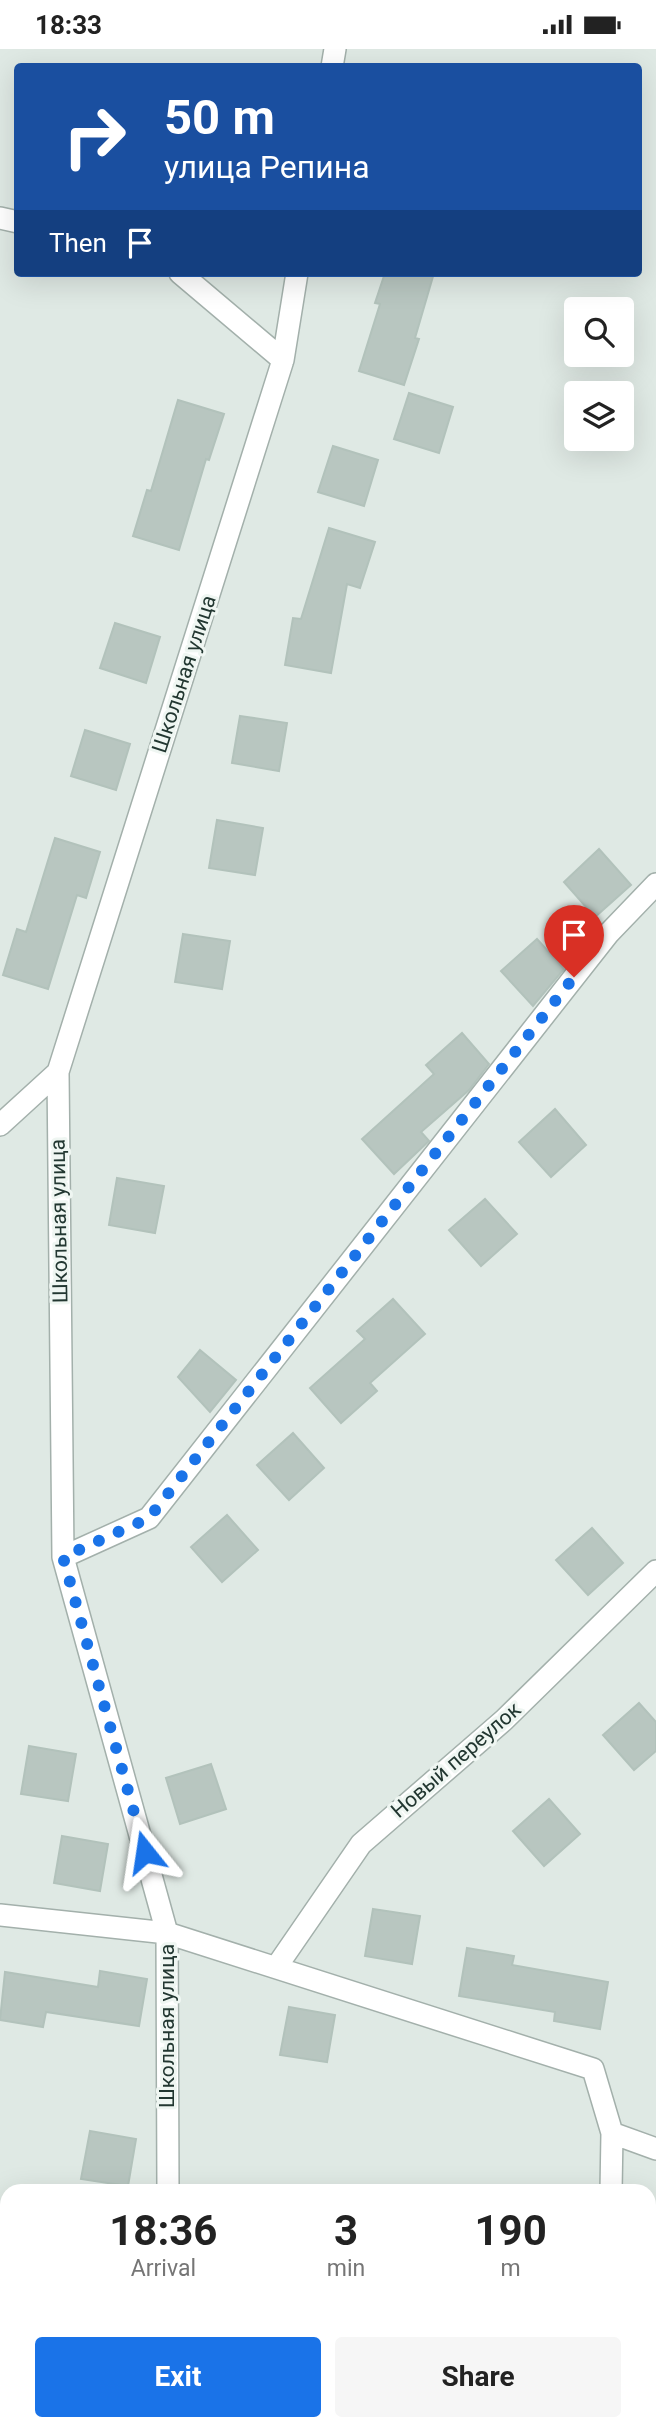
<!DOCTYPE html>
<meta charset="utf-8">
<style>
:root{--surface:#fff;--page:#f6f6f6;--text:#222;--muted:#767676;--accent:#1a73e8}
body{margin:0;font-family:Roboto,sans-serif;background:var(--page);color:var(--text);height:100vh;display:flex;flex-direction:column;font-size:26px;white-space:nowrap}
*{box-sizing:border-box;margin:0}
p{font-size:23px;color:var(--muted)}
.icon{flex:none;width:38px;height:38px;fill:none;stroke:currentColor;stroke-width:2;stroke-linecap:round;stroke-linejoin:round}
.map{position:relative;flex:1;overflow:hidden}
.sheet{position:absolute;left:0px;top:2135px;width:656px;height:247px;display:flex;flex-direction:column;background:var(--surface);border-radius:21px 21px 0 0;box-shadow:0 7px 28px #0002}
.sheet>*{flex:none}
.hud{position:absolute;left:14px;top:14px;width:628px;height:214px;border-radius:7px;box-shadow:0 7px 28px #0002;background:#1a4fa0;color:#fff;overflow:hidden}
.tools{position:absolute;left:564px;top:248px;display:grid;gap:14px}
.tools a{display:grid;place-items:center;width:70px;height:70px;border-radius:7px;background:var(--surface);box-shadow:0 7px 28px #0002;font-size:35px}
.pin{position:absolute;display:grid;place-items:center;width:60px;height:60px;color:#fff;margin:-72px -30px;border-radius:50% 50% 50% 0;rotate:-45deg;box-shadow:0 0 7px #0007}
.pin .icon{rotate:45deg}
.me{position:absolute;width:77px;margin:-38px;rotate:345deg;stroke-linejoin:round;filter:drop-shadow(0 0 5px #0008)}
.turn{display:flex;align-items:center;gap:24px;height:147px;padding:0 35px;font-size:32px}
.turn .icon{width:91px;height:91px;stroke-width:2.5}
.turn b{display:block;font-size:49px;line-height:60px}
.then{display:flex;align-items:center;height:66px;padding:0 35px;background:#0003;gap:14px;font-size:26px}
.eta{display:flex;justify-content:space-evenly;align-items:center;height:119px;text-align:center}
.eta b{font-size:42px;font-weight:700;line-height:49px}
.cta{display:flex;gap:14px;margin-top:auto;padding:14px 35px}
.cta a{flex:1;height:80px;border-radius:7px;background:var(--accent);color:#fff;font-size:28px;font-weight:700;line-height:80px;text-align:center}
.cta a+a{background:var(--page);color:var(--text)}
.status{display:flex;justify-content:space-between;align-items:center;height:49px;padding:0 35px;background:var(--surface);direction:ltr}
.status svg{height:19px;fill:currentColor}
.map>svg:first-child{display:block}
.building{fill:#b8c6c0;stroke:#b2c2bb;stroke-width:2}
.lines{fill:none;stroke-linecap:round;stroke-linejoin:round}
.minor-casing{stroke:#a3b0ab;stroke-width:24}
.minor{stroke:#fff;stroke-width:21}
.route{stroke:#1a73e8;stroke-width:12;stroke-dasharray:0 21.6}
.labels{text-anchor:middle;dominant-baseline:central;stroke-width:6;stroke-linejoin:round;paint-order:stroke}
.street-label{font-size:21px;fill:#223731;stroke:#eff6f2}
</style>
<div class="status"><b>18:33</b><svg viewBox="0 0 49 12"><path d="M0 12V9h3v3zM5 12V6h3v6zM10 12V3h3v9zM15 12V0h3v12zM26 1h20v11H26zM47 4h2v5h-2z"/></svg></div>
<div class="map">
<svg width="656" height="2381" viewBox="0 0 656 2381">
<rect width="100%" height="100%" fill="#dfe9e4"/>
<path class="building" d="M385 224H434L415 289 419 290 404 336 359 322 380 255 375 254Z
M409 344 453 358 439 404 394 390Z
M178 351 224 365 209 411 206 410 179 501 133 487 147 441 151 442Z
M333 397 378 411 364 457 318 443Z
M329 479 375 493 360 539 347 535 331 624 285 616 293 569 301 570Z
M115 574 160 588 146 634 100 619Z
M240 667 287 674 279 722 232 714Z
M85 681 130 695 116 741 71 727Z
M217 771 263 779 255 826 209 819Z
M55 789 100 803 86 849 77 846 48 940 3 926 17 880 26 883Z
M599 800 631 836 595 868 564 833Z
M183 885 230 892 222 940 175 933Z
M537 890 564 920 533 957 501 922Z
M462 984 489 1015 469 1041 421 1083 429 1092 394 1125 362 1090 434 1025 426 1016Z
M555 1060 586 1096 551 1128 519 1093Z
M117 1129 164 1137 155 1184 109 1176Z
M485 1150 517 1185 481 1217 449 1181Z
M393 1250 425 1285 370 1334 377 1342 341 1374 310 1339 365 1290 357 1282Z
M200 1301 236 1331 210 1363 178 1328Z
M293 1384 324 1419 289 1451 257 1416Z
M227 1466 258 1501 222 1533 191 1498Z
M592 1479 623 1514 588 1546 556 1511Z
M639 1654 656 1673V1702L634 1721 603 1686Z
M29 1697 76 1705 68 1752 21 1745Z
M211 1715 226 1760 180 1775 166 1729Z
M549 1750 580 1785 544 1817 513 1782Z
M62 1787 108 1795 100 1842 54 1834Z
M373 1860 420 1867 412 1915 365 1907Z
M467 1899 514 1907 512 1916 608 1933 600 1980 554 1972 555 1963 459 1947Z
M100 1922 147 1930 139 1977 46 1963 43 1978 0 1971 5 1923 98 1938Z
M289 1958 335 1966 327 2013 280 2006Z
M90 2082 136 2090 128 2137 81 2130Z"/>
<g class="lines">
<g class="minor-casing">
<path id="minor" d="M332 18 335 0
M0 169 18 173
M180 224 283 311
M0 1076 58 1023
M63 1508 149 1469 608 885 656 835
M0 1866 167 1884 593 2020 612 2084
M277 1917 361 1795 504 1671 656 1522
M168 2142 167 1884 63 1508 58 1023 283 311 297 224
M611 2142 612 2084 656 2100
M169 2375V2381
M609 2381V2375"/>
</g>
<use href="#minor" class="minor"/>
</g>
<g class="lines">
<path class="route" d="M145 1803 63 1508 149 1469 574 928"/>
</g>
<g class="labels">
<g class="street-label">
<text transform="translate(184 625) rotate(-72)">Школьная улица</text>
<text transform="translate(59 1172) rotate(-91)">Школьная улица</text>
<text transform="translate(456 1711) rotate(-41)">Новый переулок</text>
<text transform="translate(167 1977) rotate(-90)">Школьная улица</text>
</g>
</g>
</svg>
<div class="tools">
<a><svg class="icon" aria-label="search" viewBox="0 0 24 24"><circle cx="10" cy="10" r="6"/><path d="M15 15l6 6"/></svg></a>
<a><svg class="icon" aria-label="layers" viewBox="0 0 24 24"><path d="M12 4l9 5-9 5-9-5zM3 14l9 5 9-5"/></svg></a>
</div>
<div class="pin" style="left:574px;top:928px;background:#d93025"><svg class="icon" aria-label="arrive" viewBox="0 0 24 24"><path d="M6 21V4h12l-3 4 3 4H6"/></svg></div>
<svg class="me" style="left:145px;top:1803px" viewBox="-20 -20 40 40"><path d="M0-17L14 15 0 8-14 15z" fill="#1a73e8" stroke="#fff" stroke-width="4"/></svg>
<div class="hud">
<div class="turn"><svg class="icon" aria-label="right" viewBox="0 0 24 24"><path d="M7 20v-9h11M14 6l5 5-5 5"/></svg><div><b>50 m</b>улица Репина</div></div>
<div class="then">Then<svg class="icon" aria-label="arrive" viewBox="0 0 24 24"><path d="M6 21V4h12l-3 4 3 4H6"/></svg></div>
</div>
<section class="sheet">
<div class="eta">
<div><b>18:36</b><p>Arrival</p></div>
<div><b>3</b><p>min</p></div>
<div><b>190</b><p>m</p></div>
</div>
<div class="cta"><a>Exit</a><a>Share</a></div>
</section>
</div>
